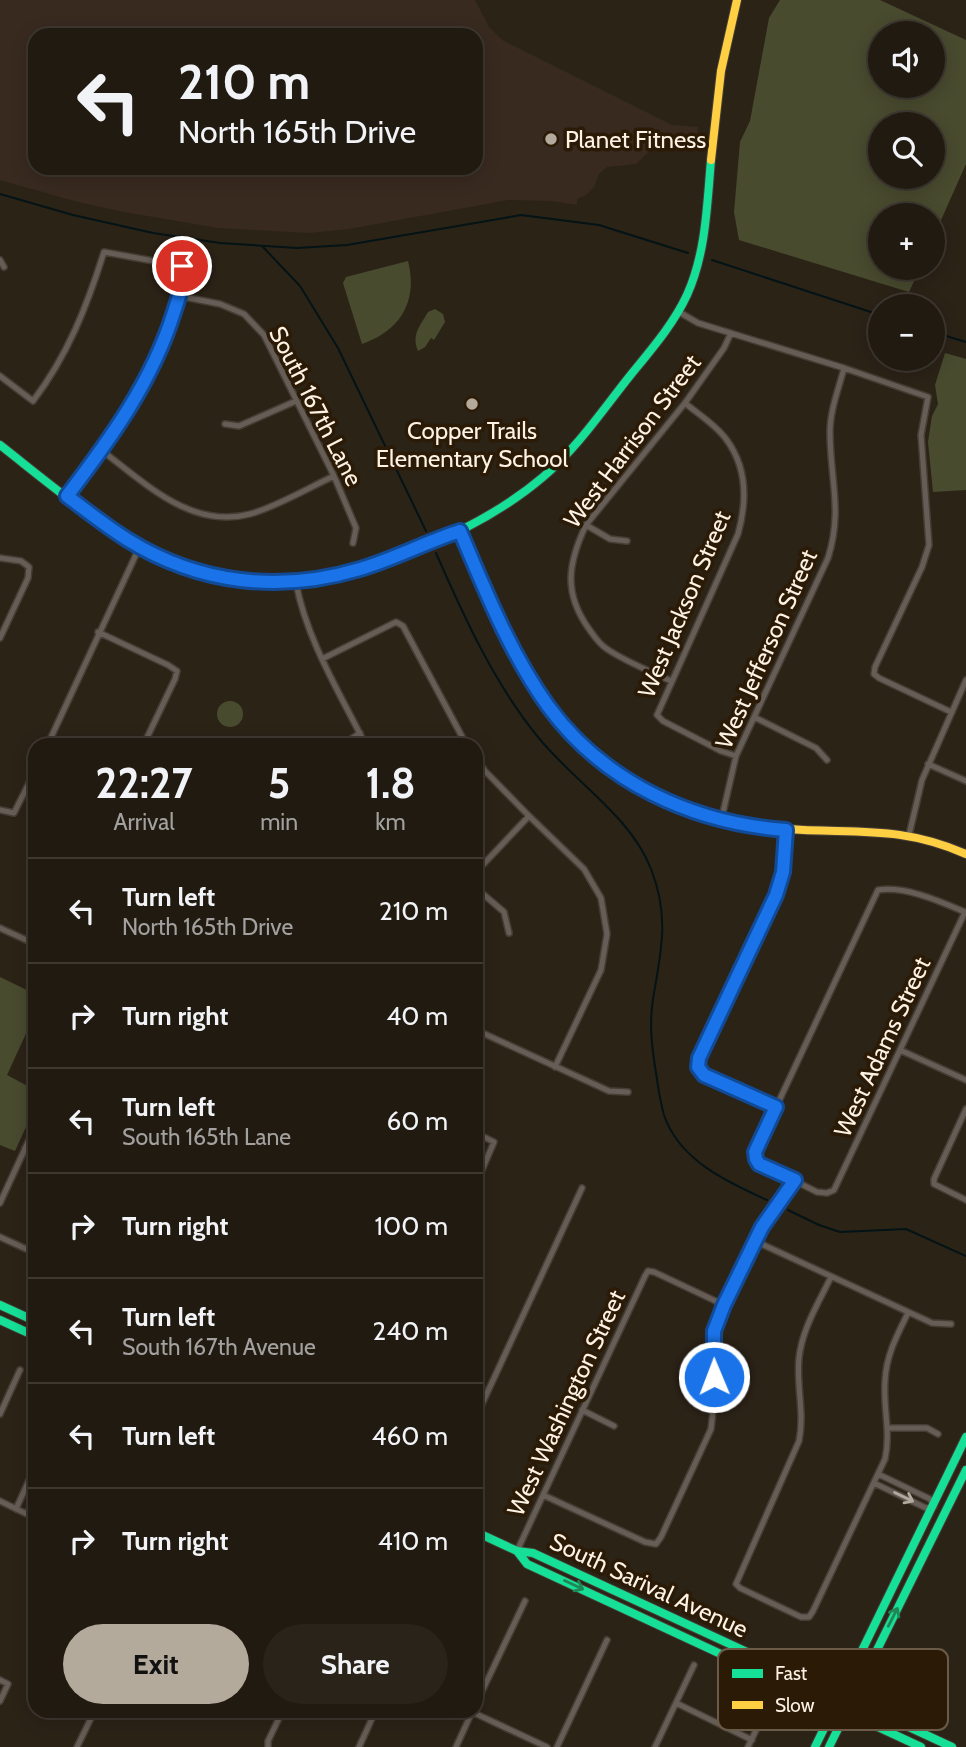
<!DOCTYPE html>
<meta charset="utf-8">
<style>
:root{--surface:#211a11;--page:#29231a;--text:#f1f3f6;--muted:#a2a19f;--line:#3e3831;--accent:#b4aa9c}
body{margin:0;font-family:Cabin,sans-serif;background:var(--page);color:var(--text);height:100vh;display:flex;flex-direction:column;font-size:26px;white-space:nowrap}
*{box-sizing:border-box;margin:0}
p{font-size:23px;color:var(--muted)}
.icon{flex:none;width:38px;height:38px;fill:none;stroke:currentColor;stroke-width:2;stroke-linecap:round;stroke-linejoin:round}
.map{position:relative;flex:1;overflow:hidden}
.panel{position:absolute;left:28px;top:738px;width:455px;height:980px;display:flex;flex-direction:column;background:var(--surface);border-radius:21px;box-shadow:0 4px 18px #0003,0 0 0 2px var(--line)}
.panel>*{flex:none}
.banner{position:absolute;left:28px;top:28px;width:455px;height:147px;border-radius:21px;box-shadow:0 4px 18px #0003,0 0 0 2px var(--line);background:#211a11;color:var(--text);overflow:hidden}
.tools{position:absolute;left:868px;top:21px;display:grid;gap:14px}
.tools a{display:grid;place-items:center;width:77px;height:77px;border-radius:50%;background:var(--surface);box-shadow:0 4px 18px #0003,0 0 0 2px var(--line);font-size:35px}
.pin{position:absolute;display:grid;place-items:center;width:60px;height:60px;color:#fff;margin:-30px;border:4px solid #fff;border-radius:50%;box-shadow:0 2px 7px #0007}
.me{position:absolute;width:77px;margin:-38px;rotate:359deg;stroke-linejoin:round;filter:drop-shadow(0 0 5px #0008)}
.turn{display:flex;align-items:center;gap:24px;height:147px;padding:0 35px;font-size:32px}
.turn .icon{width:91px;height:91px;stroke-width:2.5}
.turn b{display:block;font-size:49px;line-height:60px}
.eta{display:flex;justify-content:space-evenly;align-items:center;height:119px;text-align:center}
.eta b{font-size:42px;font-weight:800;line-height:49px}
.primary-button{display:flex;gap:14px;margin-top:auto;padding:14px 35px}
.primary-button a{flex:1;height:80px;border-radius:42px;background:var(--accent);color:#111;font-size:28px;font-weight:800;line-height:80px;text-align:center}
.primary-button a+a{background:var(--page);color:var(--text)}
ul{padding:0;list-style:none}
li{display:flex;align-items:center;gap:21px;height:105px;padding:0 35px;border-top:2px solid var(--line)}
li div{flex:1}
li b{display:block;font-size:26px}
li em{font-style:normal}
.map>svg:first-child{display:block}
.commercial{fill:#392a20;fill-rule:evenodd}
.green{fill:#494b2f;fill-rule:evenodd}
.lines{fill:none;stroke-linecap:round;stroke-linejoin:round}
.stream{stroke:#041316;stroke-width:2}
.street-casing{stroke:#463e35;stroke-width:8}
.fast-casing{stroke:#463e35;stroke-width:10}
.slow-casing{stroke:#463e35;stroke-width:10}
.street{stroke:#665e56;stroke-width:5}
.fast{stroke:#16e098;stroke-width:8}
.slow{stroke:#ffcf43;stroke-width:8}
.oneway{stroke:#b2a89d}
.oneway2{stroke:#1f8756}
.route-casing{stroke:#114b97;stroke-width:18}
.route{stroke:#1a73e8;stroke-width:12}
.poi-dot{fill:#b4aa9c;stroke:#2b1a05;stroke-width:2.5}
.labels{text-anchor:middle;dominant-baseline:central;stroke-width:7;stroke-linejoin:round;paint-order:stroke}
.poi-label{font-size:24px;fill:#fdf2e4;stroke:#2b1a05;text-anchor:start}
.street-label{font-size:24px;fill:#fdf2e4;stroke:#2b1a05}
.key{fill:#2b1a05;stroke:#6a5b48;stroke-width:2}
.key-label{font-size:19px;fill:#fdf2e4}
</style>
<div class="map">
<svg width="966" height="1747" viewBox="0 0 966 1747">
<rect width="100%" height="100%" fill="#2c2317"/>
<path class="commercial" d="M0 0H475L489 27 502 40 672 125 698 127 696 141 662 139 636 164 607 167 599 174 594 187 586 195 577 199V205L552 201 508 200 349 229 309 233 218 228 124 212 78 202 0 180ZM35 35H476V168H35Z"/>
<path class="green" d="M780 0H880L966 40V164L933 238V215H880V268H920L909 292 739 240 734 212 740 142 750 121 769 18ZM933 33V86H880V33ZM933 124V177H880V124Z
M408 261C418 301 401 330 362 344L343 283 346 277Z
M435 309 443 314 445 322 434 340 431 338 425 347 418 351C411 335 420 326 428 312Z
M945 353 966 359V490L933 492 928 442 932 416 938 404 935 385Z
M217 714a13 13 0 1 1 26 0a13 13 0 1 1-26 0Z
M0 977 35 994V1014L7 1075 35 1090V1107L15 1151 0 1145Z"/>
<g class="lines">
<path class="stream" d="M0 194 73 215 153 233 220 243 297 248 347 245 521 215 599 225 688 253
M262 246 300 286 338 348 426 531
M712 260 880 315
M933 332 966 342
M436 553C464 617 494 683 538 737 574 782 630 815 651 869 670 917 661 952 653 999 649 1025 652 1048 656 1073 658 1087 660 1101 664 1115 679 1160 727 1182 767 1200
M788 1210 819 1225 840 1232 906 1229 966 1256"/>
<g class="street-casing">
<path id="street" d="M0 260 4 267
M179 296 220 304 244 314 264 335 334 476 356 528 353 543
M679 312 698 323 844 368 928 397 921 435 929 545 922 567 875 667 874 674 879 678 951 712
M0 376 33 401C68 355 87 306 104 252L182 266C185 282 179 296 174 312 153 383 110 438 67 496
M685 403C698 414 716 425 726 439 747 467 747 502 738 534L657 715 663 721 721 751 736 756
M225 424 239 426 296 401
M101 450C144 482 191 530 250 514 276 507 308 488 334 476
M586 525 610 539 627 541
M0 558 21 561 29 567 28 578 0 638
M296 583C307 641 340 693 366 746
M98 632 168 665 177 671 175 679 143 746
M322 659 396 622 403 626 467 746
M671 681C650 671 626 662 607 649 599 644 594 636 589 629 563 593 568 563 586 525L685 403 724 348 731 333
M754 717 816 748 827 760
M47 746 140 546
M241 746H243
M340 746 360 733
M476 758 485 771 529 816 584 869 601 898 607 934 601 970 555 1067
M928 764 966 781
M0 810 14 813 35 771
M721 821 736 756 828 558C843 510 830 480 830 432 830 410 839 388 844 368
M909 835 922 780 966 680
M476 872 529 816
M476 888 504 912 509 933
M965 912 834 1190 827 1193 817 1192 759 1163 756 1159 755 1152 878 890C906 886 939 901 965 912L966 913
M0 928 35 944
M476 1030 609 1091 628 1092
M900 1050 966 1080
M776 1107 704 1075 698 1067 699 1058 777 895 783 872 786 830
M966 1109 934 1179V1184L966 1200
M476 1133 494 1142 476 1184
M25 1148 35 1153
M0 1203 35 1127
M0 1237 35 1253
M755 1241 932 1323 951 1324
M831 1277C819 1302 802 1329 799 1358 796 1386 805 1413 799 1441L736 1584 740 1588 801 1617H809L813 1611 885 1459C891 1433 883 1408 885 1381 886 1356 897 1335 908 1313
M702 1377H714
M582 1410 614 1426
M0 1414 20 1370
M476 1417 582 1188
M888 1428H927L938 1434
M874 1483 926 1508 934 1506 930 1499 878 1474
M543 1495 645 1542 656 1544 661 1537 711 1429 715 1393 714 1331 724 1305 762 1227 795 1180
M0 1501 35 1518
M16 1509 35 1467
M27 1514 35 1497
M517 1551 645 1276 648 1271 654 1272 724 1305
M0 1680 8 1684 0 1701
M676 1703 752 1740
M476 1704 525 1601
M472 1712 547 1747
M77 1747 94 1712
M268 1747V1741L282 1712
M359 1747 375 1712
M456 1747 472 1712
M557 1747 607 1640
M655 1747 694 1665
M748 1747 770 1701"/>
</g>
<g class="fast-casing">
<path id="fast" d="M0 445C69 499 137 560 225 577 246 582 267 584 288 583 369 578 482 529 543 477 577 448 602 411 629 377 650 351 673 325 687 295 706 253 707 205 711 160
M459 531C483 586 505 644 539 693 595 775 688 824 786 829
M0 1305 35 1321
M0 1320 35 1336
M476 1532 517 1551 533 1553 952 1747
M517 1551 527 1564 921 1747
M815 1747 966 1437
M829 1747 966 1470"/>
</g>
<g class="slow-casing">
<path id="slow" d="M711 160 721 71 737 0
M786 829C855 834 900 825 966 854"/>
</g>
<use href="#street" class="street"/>
<use href="#fast" class="fast"/>
<use href="#slow" class="slow"/>
</g>
<defs><path id="oneway-shaft" d="M-6 0H5M1.5-3L5.5 0L1.5 3" fill="none" stroke-width="1.6" stroke-linecap="round" stroke-linejoin="round" transform="scale(1.75)"/></defs>
<use class="oneway" href="#oneway-shaft" transform="translate(904 1497) rotate(26)"/>
<g class="oneway2">
<use href="#oneway-shaft" transform="translate(574 1585) rotate(25)"/>
<use href="#oneway-shaft" transform="translate(893 1617) rotate(-63)"/>
</g>
<g class="lines">
<g class="route-casing">
<path id="route" d="M182 266C185 282 179 296 174 312 152 382 111 438 67 496 87 511 107 527 128 540 199 584 280 593 360 569 394 559 426 542 460 531 485 590 510 653 548 706 604 783 693 823 786 830L783 872 776 895 699 1058 698 1067 704 1075 776 1107 755 1152 756 1159 759 1164 795 1180 762 1227 724 1305 714 1331V1377"/>
</g>
<use href="#route" class="route"/>
</g>
<g class="poi-dot">
<circle cx="551" cy="139" r="7"/>
<circle cx="472" cy="404" r="7"/>
</g>
<g class="labels">
<g class="poi-label">
<text x="565" y="139">Planet Fitness</text>
<text x="472" y="430" text-anchor="middle">Copper Trails<tspan x="472" dy="28">Elementary School</tspan></text>
</g>
<g class="street-label">
<text transform="translate(316 406) rotate(63)">South 167th Lane</text>
<text transform="translate(632 441) rotate(-53)">West Harrison Street</text>
<text transform="translate(684 604) rotate(-67)">West Jackson Street</text>
<text transform="translate(766 649) rotate(-66)">West Jefferson Street</text>
<text transform="translate(882 1047) rotate(-65)">West Adams Street</text>
<text transform="translate(566 1403) rotate(-65)">West Washington Street</text>
<text transform="translate(649 1585) rotate(25)">South Sarival Avenue</text>
</g>
</g>
<rect x="718" y="1649" width="230" height="81" rx="10" class="key"/>
<rect x="732" y="1669" width="31" height="9" fill="#16e098"/>
<rect x="732" y="1701" width="31" height="8" fill="#ffcf43"/>
<g class="key-label">
<text x="775" y="1680">Fast</text>
<text x="775" y="1712">Slow</text>
</g>
</svg>
<div class="tools">
<a><svg class="icon" aria-label="sound" viewBox="0 0 24 24"><path d="M4 9h4l5-4v14l-5-4H4zM17 9q2 3 0 6"/></svg></a>
<a><svg class="icon" aria-label="search" viewBox="0 0 24 24"><circle cx="10" cy="10" r="6"/><path d="M15 15l6 6"/></svg></a>
<a>+</a>
<a>−</a>
</div>
<div class="pin" style="left:182px;top:266px;background:#d93025"><svg class="icon" aria-label="arrive" viewBox="0 0 24 24"><path d="M6 21V4h12l-3 4 3 4H6"/></svg></div>
<svg class="me" style="left:714px;top:1377px" viewBox="-20 -20 40 40"><circle r="17" fill="#1a73e8" stroke="#fff" stroke-width="3"/><path d="M0-11L8 9 0 5-8 9z" fill="#fff"/></svg>
<div class="banner">
<div class="turn"><svg class="icon" aria-label="left" viewBox="0 0 24 24"><path d="M17 20v-9H6M10 6l-5 5 5 5"/></svg><div><b>210 m</b>North 165th Drive</div></div>
</div>
<section class="panel">
<div class="eta">
<div><b>22:27</b><p>Arrival</p></div>
<div><b>5</b><p>min</p></div>
<div><b>1.8</b><p>km</p></div>
</div>
<ul>
<li><svg class="icon" aria-label="left" viewBox="0 0 24 24"><path d="M17 20v-9H6M10 6l-5 5 5 5"/></svg><div><b>Turn left</b><p>North 165th Drive</p></div><em>210 m</em></li>
<li><svg class="icon" aria-label="right" viewBox="0 0 24 24"><path d="M7 20v-9h11M14 6l5 5-5 5"/></svg><div><b>Turn right</b></div><em>40 m</em></li>
<li><svg class="icon" aria-label="left" viewBox="0 0 24 24"><path d="M17 20v-9H6M10 6l-5 5 5 5"/></svg><div><b>Turn left</b><p>South 165th Lane</p></div><em>60 m</em></li>
<li><svg class="icon" aria-label="right" viewBox="0 0 24 24"><path d="M7 20v-9h11M14 6l5 5-5 5"/></svg><div><b>Turn right</b></div><em>100 m</em></li>
<li><svg class="icon" aria-label="left" viewBox="0 0 24 24"><path d="M17 20v-9H6M10 6l-5 5 5 5"/></svg><div><b>Turn left</b><p>South 167th Avenue</p></div><em>240 m</em></li>
<li><svg class="icon" aria-label="left" viewBox="0 0 24 24"><path d="M17 20v-9H6M10 6l-5 5 5 5"/></svg><div><b>Turn left</b></div><em>460 m</em></li>
<li><svg class="icon" aria-label="right" viewBox="0 0 24 24"><path d="M7 20v-9h11M14 6l5 5-5 5"/></svg><div><b>Turn right</b></div><em>410 m</em></li>
</ul>
<div class="primary-button"><a>Exit</a><a>Share</a></div>
</section>
</div>
